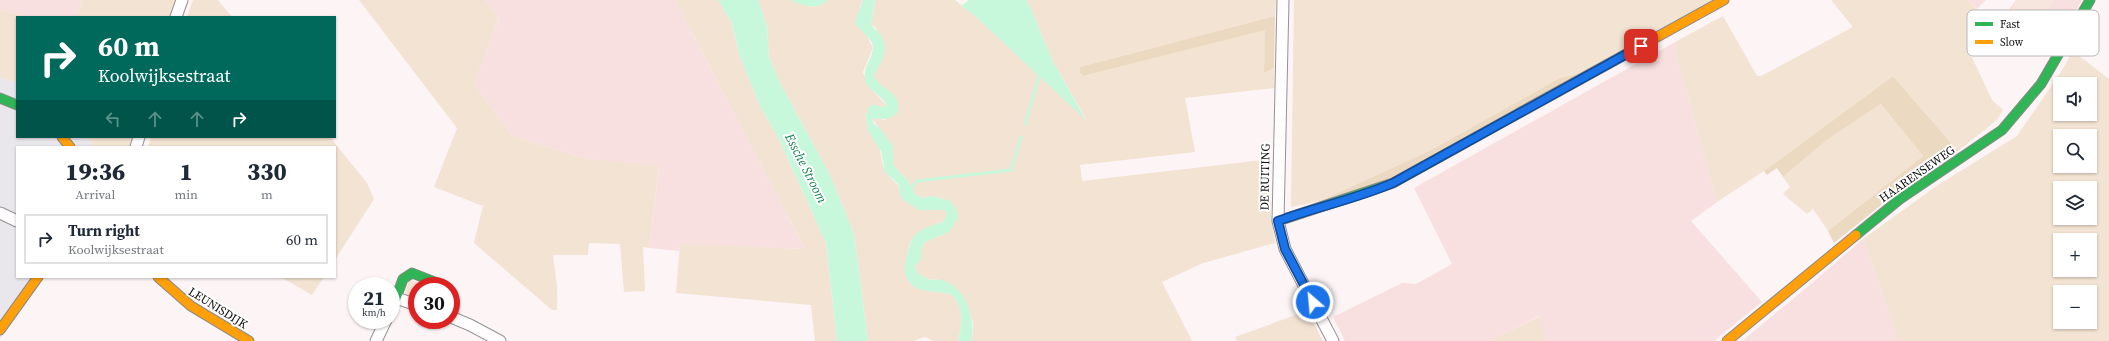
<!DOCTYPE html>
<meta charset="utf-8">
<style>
:root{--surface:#fff;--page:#f2f2f3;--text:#1f2937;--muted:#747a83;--line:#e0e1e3}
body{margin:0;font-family:"Source Serif 4",serif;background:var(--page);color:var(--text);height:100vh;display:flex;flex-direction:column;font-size:15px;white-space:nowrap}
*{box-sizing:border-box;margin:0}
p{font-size:13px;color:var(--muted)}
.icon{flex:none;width:22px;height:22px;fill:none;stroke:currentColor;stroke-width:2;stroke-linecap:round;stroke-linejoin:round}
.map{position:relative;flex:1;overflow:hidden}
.side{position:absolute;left:16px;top:146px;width:320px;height:132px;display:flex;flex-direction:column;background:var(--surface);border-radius:0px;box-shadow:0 1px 3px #0004}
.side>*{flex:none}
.guide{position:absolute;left:16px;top:16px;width:320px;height:122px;border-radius:0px;box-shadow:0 1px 3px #0004;background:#00695c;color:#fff;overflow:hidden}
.buttons{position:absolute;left:2053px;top:77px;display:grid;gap:8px}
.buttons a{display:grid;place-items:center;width:44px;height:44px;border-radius:0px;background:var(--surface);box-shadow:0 1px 3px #0004;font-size:20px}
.speed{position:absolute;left:348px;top:277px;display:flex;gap:8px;font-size:20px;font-weight:700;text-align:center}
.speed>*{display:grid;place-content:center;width:52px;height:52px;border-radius:50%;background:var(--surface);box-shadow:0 1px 3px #0004;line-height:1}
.speed small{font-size:10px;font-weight:400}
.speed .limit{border:6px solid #d22;background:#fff;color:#111}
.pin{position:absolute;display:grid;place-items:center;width:34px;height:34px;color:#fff;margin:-17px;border-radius:8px;box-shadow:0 2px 6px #0006}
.me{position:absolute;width:44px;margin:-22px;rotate:333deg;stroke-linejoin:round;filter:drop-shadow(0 0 3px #0008)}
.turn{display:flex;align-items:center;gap:14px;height:84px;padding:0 16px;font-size:18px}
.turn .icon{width:52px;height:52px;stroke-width:2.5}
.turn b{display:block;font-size:28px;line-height:34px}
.lanes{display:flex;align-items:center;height:38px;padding:0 16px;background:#0003;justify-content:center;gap:20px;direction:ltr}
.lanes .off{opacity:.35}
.eta{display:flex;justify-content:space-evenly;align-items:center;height:68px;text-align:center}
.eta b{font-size:24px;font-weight:800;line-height:28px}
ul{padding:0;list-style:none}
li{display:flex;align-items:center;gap:12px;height:50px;margin:0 8px 6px;padding:0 8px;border:2px solid var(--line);border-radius:0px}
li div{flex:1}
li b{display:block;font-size:15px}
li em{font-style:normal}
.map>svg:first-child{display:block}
.industrial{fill:#eae7ec}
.farmland{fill:#f9e0e0}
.green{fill:#f3e3d3;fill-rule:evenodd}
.forest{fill:#ecd9c1}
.pitch{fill:#f7e6dd}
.water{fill:#c8f8dc}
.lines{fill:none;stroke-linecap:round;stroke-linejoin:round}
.stream{stroke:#c8f8dc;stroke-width:3}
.street-casing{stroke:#969293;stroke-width:13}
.fast-casing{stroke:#8c8989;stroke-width:11}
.slow-casing{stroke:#8c8989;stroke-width:11}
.street{stroke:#fffdfe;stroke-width:11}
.fast{stroke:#30b455;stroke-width:9}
.slow{stroke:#ff9f0a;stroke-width:9}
.route-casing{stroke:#114b97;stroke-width:10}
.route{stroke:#1a73e8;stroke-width:7}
.labels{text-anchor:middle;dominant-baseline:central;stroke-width:4;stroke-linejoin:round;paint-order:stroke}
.street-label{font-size:12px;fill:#0f0f0f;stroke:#fff}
.water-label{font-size:13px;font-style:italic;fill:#10824b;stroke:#fff}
.key{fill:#fff;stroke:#b7b7b7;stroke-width:1}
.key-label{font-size:11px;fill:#0f0f0f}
</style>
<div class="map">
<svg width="2109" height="341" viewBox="0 0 2109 341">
<rect width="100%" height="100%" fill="#fcf4f5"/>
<path class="industrial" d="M0 78 17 82V137H87L95 147H17V277H45L0 339Z"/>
<path class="farmland" d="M0 0H82L77 17H28L0 10Z
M485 0H675L805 249 680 245 679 251 649 248 659 167 583 158 512 136 474 84 499 18Z
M1967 0H1986L1977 9Z
M2016 0H2082L2053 51 2005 15Z
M1675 42 1674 47 1717 202 1691 221 1762 302 1714 341H1545L1539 316 1489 341H1345L1333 317 1402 283 1416 284 1452 264 1414 188Z
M1863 239 1899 341H1742L1811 284Z"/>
<path class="green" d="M82 0H177L171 17H77Z
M193 0H218L232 17H187Z
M359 0H485L499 18 474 84 512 136 583 158 659 166 649 248 643 247 645 291 624 292 620 244 589 243 588 255H553L557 287V310H552L474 243 483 206 434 187 457 128Z
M675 0H718L732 23 739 54 760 106 778 137 826 243 837 341H815L811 305 676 293 680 244 805 249Z
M758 0C768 0 780 0 790 0 805 3 813 13 828 0H863L860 6 867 36 873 48 863 72 867 84 886 105 884 107 872 105 866 115 868 131 879 146 883 166 889 176 898 185 900 191 928 210H944L947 213 943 222C931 226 917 231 910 243 908 247 908 254 907 258 905 269 903 275 911 284 922 294 949 290 954 297 964 310 962 326 958 341H934L925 337 913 341H868L854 234 830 175 780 83 769 57 767 26Z
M875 0H955L974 15 1086 119 1053 62 1027 0H1276L1275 16 1080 67V73L1083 76 1266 29 1264 73 1274 68V88L1185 98 1195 152 1080 165 1082 181 1271 159V215L1275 243 1203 263 1162 282 1192 341H971C980 310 958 297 937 279L930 280 917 273 915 266 921 259V250L925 242 949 232 951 201 932 196 922 198 915 194 907 179 898 171 893 164V146L872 119 875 118 885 120 890 92 876 82 874 75 884 53 876 28 871 25Z
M1294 0H1717L1591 71 1560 78 1429 151 1320 201 1291 207Z
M1831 0H1967L1996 27 1969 51 1992 100 2003 110 1997 120 1958 151 1893 76 1764 171 1717 202 1674 47 1675 42 1723 16 1757 76H1761L1853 27Z
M0 10 28 17H17V82L0 78Z
M2073 51 2109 79V341H1899L1863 239 1938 185 2017 136 2061 72ZM2060 84H2090V114H2060ZM2060 136H2090V166H2060ZM2060 188H2090V218H2060ZM2060 240H2090V270H2060ZM2060 292H2090V322H2060Z
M1881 104 1923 156 1828 231 1813 209 1807 214 1783 194 1790 187 1783 177 1827 140Z
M87 137H135L132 147H95Z
M151 137H330L367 183 374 199 335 260V147H148Z
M281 277H324L312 295Z
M409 280 434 286H417V301L408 297 405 293Z
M1307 311 1323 341H1237L1235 337Z
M1540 316 1545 341H1489Z"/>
<path class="forest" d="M1275 16 1274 68 1264 73 1265 30 1083 76 1080 73V67Z
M1591 71 1373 196 1320 201 1429 151 1560 78Z
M1893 76 1958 151 1927 168 1834 243 1828 231 1923 156 1881 104 1827 140 1783 177 1777 168 1767 175 1764 171Z"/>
<path class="pitch" d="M2018 0H2053L2054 1 2032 32 2007 14Z"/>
<path class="water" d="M718 0H758L767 26 769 57 780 83 830 175 854 234 868 341H837L826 243 778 137 760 106 739 54 732 23Z
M790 0H828C816 11 804 6 790 0Z
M863 0H875L871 25C892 43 886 54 874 75 878 88 892 89 897 100 903 117 888 121 875 118L872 119 874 124 880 128 893 146V164L898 171 907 179 915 194 922 198 932 196 951 201 956 209 958 218 949 232 925 242 921 250V259L915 266 917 273 930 280C961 274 978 317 971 341H958C962 326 964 310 954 297 949 290 925 294 913 286 909 282 906 278 905 273 903 266 910 240 915 235 923 228 933 225 943 222L947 213 944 210H919L902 199 898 184 885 172 881 151 868 131 866 115 870 106 875 105 884 107 886 105C883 96 869 91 866 82 860 66 877 56 872 43 868 35 859 30 855 22Z
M969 0H1027L1053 62 1086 120 974 15 961 6Z"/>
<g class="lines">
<path class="stream" d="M1025 124 1039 77
M911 189 917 181 1011 170 1021 137"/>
<g class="street-casing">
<path id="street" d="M1283 0 1278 221 1285 249 1333 341
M176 17 182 0
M136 147 139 137
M0 213 17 221
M391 309 396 298 417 305
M451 317 470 325 500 341
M376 341 386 320"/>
</g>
<g class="fast-casing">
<path id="fast" d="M0 98 17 105
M1278 221 1393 183 1521 112
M1856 235 1900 199 2002 130 2041 84 2090 0
M396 298 403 279 412 273 445 286"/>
</g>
<g class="slow-casing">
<path id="slow" d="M1521 112 1724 0
M62 137 70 147
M158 277 191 306 249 341
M0 330 38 277
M1727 341 1856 235"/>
</g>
<use href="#street" class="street"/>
<use href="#fast" class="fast"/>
<use href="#slow" class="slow"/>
</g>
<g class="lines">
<g class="route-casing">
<path id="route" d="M1313 302 1285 249 1278 221C1316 207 1356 199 1393 183L1641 46"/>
</g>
<use href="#route" class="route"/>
</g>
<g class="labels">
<g class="street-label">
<text transform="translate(1917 174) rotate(-35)">HAARENSEWEG</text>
<text transform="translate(1265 177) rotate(-89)">DE RUITING</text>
<text transform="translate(218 308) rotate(32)">LEUNISDIJK</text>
</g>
<g class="water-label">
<text transform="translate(806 168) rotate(63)">Essche Stroom</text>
</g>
</g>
<rect x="1967" y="10" width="132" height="46" rx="6" class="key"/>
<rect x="1975" y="22" width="18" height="4" fill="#30b455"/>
<rect x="1975" y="40" width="18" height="4" fill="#ff9f0a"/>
<g class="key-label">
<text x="2000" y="28">Fast</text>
<text x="2000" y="46">Slow</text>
</g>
</svg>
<div class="buttons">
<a><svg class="icon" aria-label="sound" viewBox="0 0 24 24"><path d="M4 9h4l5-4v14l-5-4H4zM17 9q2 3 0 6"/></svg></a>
<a><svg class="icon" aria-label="search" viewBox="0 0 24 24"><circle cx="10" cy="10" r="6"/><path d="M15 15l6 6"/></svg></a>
<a><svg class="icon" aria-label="layers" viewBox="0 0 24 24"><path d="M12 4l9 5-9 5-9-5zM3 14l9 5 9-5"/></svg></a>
<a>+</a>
<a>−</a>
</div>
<div class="speed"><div>21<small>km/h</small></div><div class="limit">30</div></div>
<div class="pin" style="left:1641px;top:46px;background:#d93025"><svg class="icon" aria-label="arrive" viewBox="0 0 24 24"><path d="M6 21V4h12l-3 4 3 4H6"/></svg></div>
<svg class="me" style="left:1313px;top:302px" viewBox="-20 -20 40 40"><circle r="17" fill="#1a73e8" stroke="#fff" stroke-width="3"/><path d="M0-11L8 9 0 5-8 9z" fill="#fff"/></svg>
<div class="guide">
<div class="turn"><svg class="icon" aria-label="right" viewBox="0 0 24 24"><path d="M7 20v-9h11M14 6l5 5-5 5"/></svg><div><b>60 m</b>Koolwijksestraat</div></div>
<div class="lanes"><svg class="icon off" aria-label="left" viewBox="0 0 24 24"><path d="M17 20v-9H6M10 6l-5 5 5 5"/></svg><svg class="icon off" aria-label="ahead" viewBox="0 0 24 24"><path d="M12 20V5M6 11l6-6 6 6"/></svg><svg class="icon off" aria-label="ahead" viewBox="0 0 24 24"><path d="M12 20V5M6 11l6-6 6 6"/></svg><svg class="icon" aria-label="right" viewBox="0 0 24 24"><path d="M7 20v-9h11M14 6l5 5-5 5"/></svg></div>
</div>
<section class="side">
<div class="eta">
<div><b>19:36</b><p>Arrival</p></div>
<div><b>1</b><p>min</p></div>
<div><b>330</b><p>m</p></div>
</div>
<ul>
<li><svg class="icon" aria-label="right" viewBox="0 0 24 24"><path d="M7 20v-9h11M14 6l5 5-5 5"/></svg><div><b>Turn right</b><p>Koolwijksestraat</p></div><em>60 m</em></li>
</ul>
</section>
</div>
